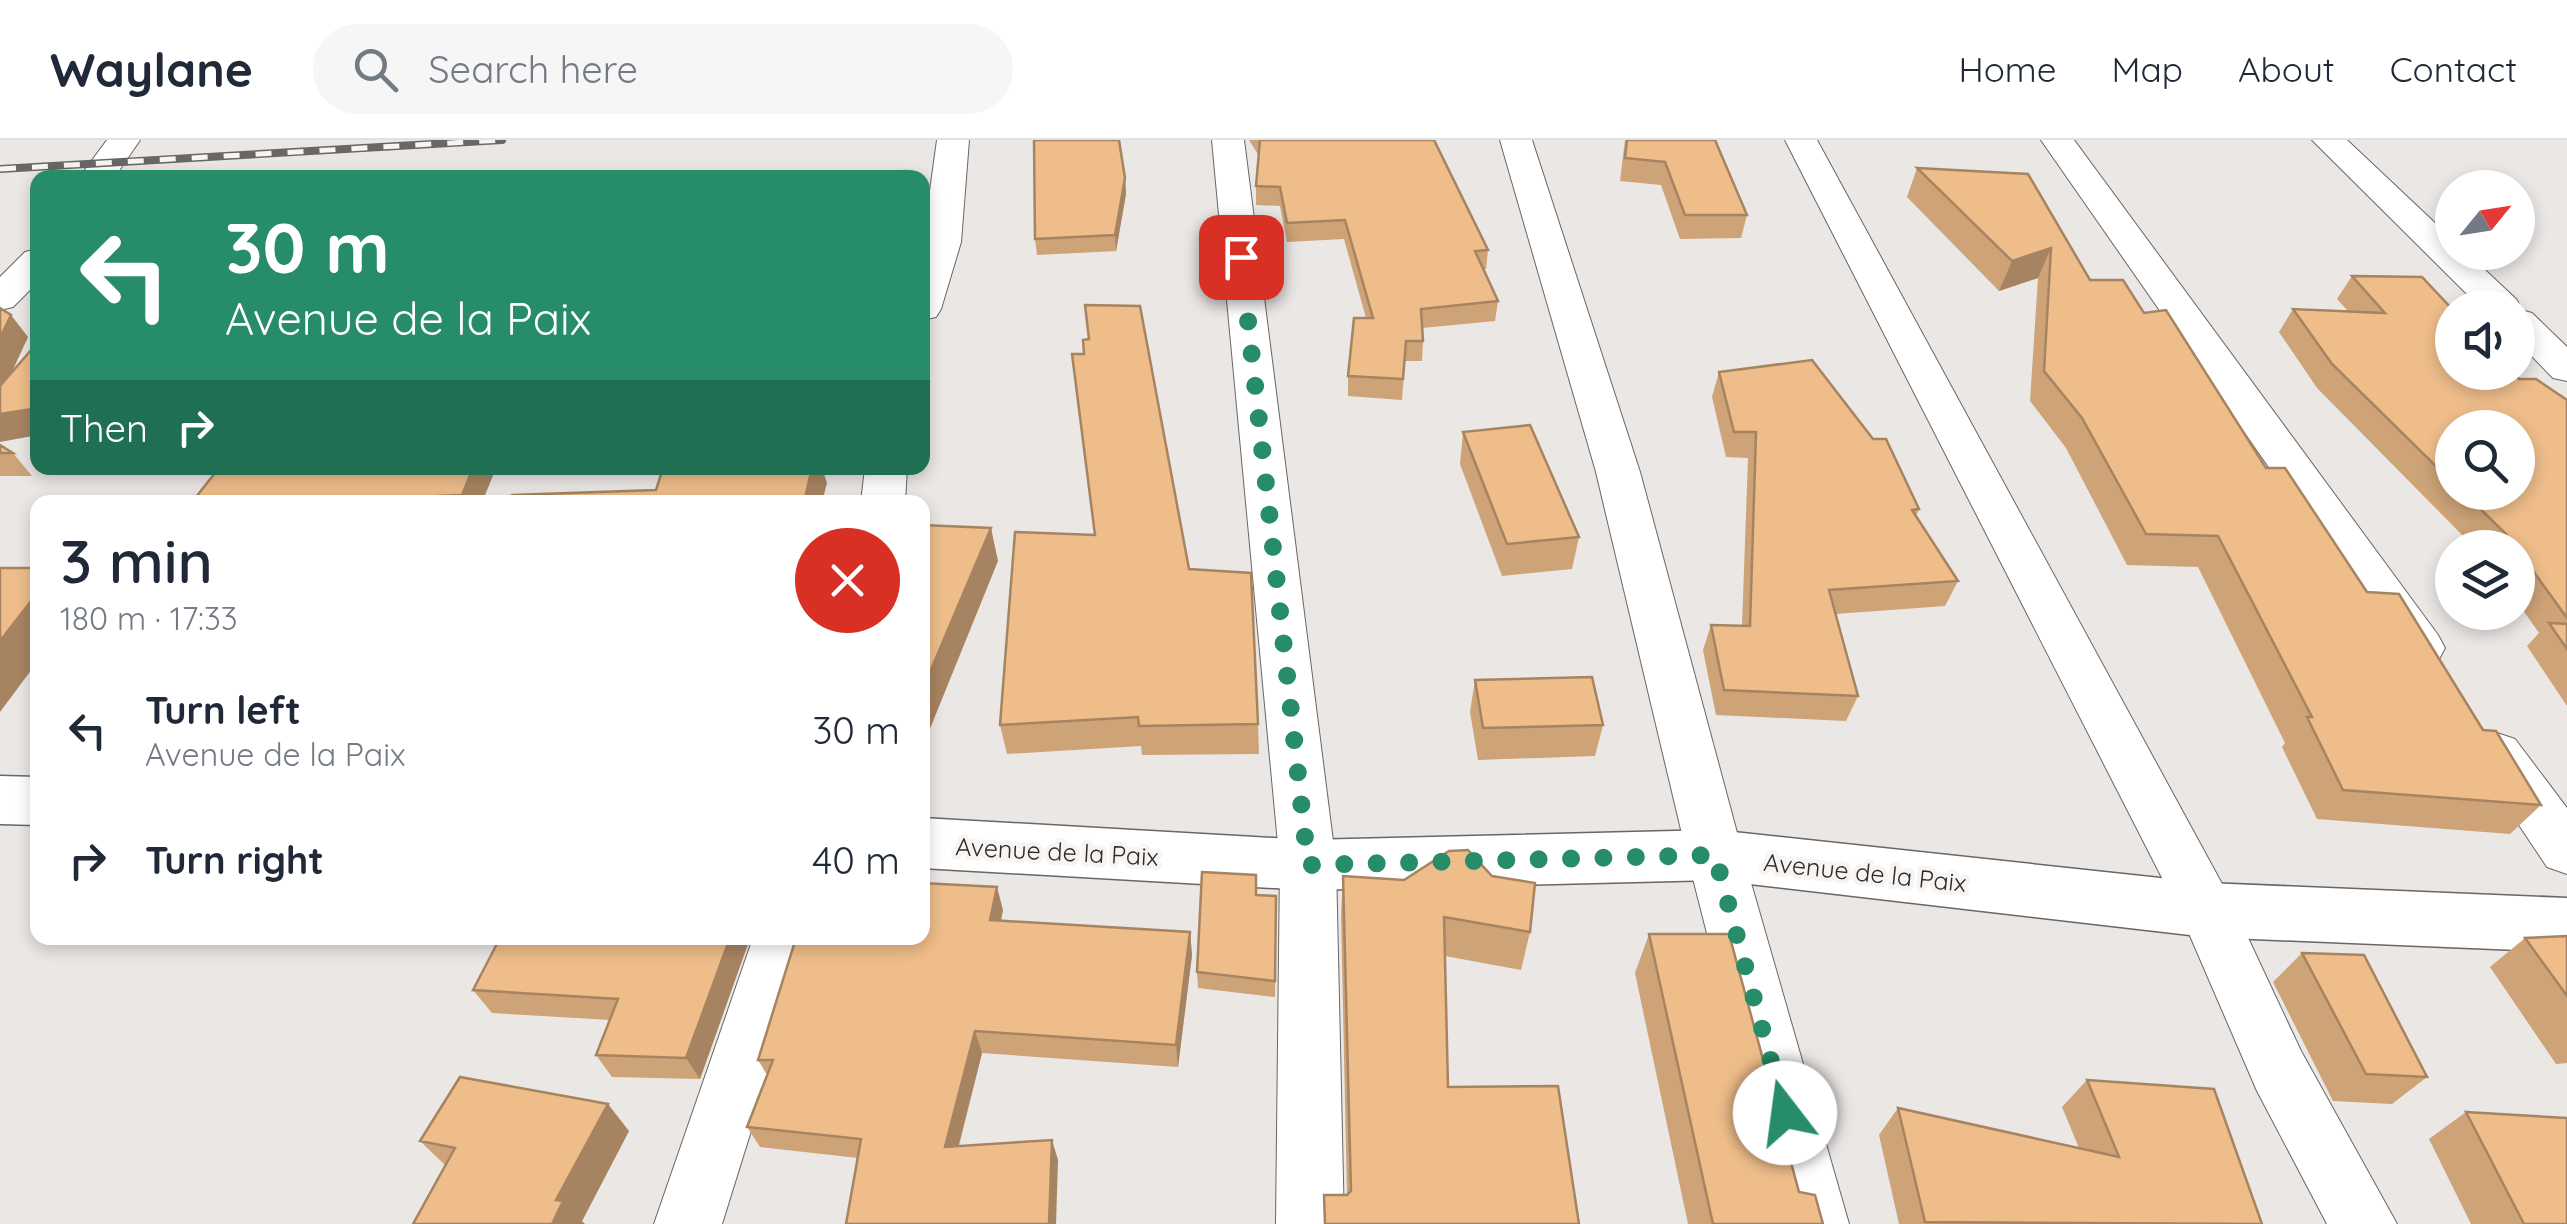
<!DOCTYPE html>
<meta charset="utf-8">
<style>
:root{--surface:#fff;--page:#f6f6f7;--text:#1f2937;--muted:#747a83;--line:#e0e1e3}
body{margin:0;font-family:Quicksand,sans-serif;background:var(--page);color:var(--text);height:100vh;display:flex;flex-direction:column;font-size:38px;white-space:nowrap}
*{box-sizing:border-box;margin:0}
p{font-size:32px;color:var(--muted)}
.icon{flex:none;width:55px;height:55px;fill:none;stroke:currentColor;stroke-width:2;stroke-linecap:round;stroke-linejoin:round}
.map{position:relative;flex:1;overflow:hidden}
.panel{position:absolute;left:30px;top:355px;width:900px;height:450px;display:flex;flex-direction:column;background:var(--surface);border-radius:20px;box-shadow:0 5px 15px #0003}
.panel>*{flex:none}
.guide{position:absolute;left:30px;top:30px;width:900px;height:305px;border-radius:20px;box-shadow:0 5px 15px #0003;background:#278c68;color:#fff;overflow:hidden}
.needle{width:65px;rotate:60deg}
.controls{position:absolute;left:2435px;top:30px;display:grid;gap:20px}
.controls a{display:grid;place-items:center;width:100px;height:100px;border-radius:50%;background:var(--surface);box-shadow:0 5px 15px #0003;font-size:50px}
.pin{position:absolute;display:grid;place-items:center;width:85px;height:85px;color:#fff;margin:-42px;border-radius:20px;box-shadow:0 5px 15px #0006}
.me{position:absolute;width:110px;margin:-55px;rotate:345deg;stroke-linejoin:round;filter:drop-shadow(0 0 8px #0008)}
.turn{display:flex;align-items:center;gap:35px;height:210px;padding:0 30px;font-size:45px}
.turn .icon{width:130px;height:130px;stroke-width:2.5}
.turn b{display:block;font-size:70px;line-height:85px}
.then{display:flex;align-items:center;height:95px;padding:0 30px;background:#0003;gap:20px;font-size:38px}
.round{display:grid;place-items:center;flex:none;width:105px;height:105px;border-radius:52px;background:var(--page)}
.overview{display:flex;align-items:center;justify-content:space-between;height:170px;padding:0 30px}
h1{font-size:60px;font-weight:600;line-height:75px}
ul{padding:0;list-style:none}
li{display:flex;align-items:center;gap:30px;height:130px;padding:0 30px}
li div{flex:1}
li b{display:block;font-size:38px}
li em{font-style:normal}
header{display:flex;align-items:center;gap:60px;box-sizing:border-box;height:140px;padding:0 50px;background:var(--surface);border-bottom:2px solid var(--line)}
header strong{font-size:48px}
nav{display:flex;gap:55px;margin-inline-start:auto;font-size:35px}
.search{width:700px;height:90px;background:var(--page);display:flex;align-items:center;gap:25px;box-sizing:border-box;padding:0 35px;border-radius:55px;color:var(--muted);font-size:38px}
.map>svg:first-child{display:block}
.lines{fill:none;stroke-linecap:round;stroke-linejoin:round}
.street-casing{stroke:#696664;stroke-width:2}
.secondary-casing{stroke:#696664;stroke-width:3}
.street{fill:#fff;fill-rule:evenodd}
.secondary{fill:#fff;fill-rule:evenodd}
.rail-casing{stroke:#696766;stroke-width:8}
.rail{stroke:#f7f4f2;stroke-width:5;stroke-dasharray:16;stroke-linecap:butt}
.wall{fill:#cda377;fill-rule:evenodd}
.shaded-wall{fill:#a78461}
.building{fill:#eebd8a;stroke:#a78461;stroke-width:2.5}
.route{stroke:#278c68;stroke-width:18;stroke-dasharray:0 32.4}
.labels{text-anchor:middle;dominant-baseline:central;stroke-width:9;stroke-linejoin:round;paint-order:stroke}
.street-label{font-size:25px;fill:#2e2d2c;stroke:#f7f4f2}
</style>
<header>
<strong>Waylane</strong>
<div class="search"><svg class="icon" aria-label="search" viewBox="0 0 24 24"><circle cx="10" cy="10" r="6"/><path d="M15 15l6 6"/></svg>Search here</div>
<nav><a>Home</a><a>Map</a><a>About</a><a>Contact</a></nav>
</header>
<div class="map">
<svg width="2567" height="1084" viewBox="0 0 2567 1084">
<rect width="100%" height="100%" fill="#eae7e5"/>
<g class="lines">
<g class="street-casing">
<path id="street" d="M107 0H140L114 38H79Z
M937 0H969L961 102 941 169 936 177 922 180V109Z
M1212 0H1244L1336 725 1344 1084H1276L1280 725Z
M1500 0H1532L1640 332 1743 715 1849 1084H1781L1687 715 1596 332Z
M1785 0H1817L2227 753 2301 911 2397 1084H2327L2257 951 2181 775Z
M2041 0H2074L2438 495 2445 508 2438 521 2421 526 2404 521Z
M2312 0H2347L2452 99V112H2466L2517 160 2521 170 2532 173 2567 207V241L2553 238 2518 202V168H2481Z
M38 109V142L13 167 0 170V137L25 112Z
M865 328H907L905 362H861Z
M2497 593 2515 599 2567 668V734L2547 727 2471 613 2479 599Z
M753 798H811L722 1084H654Z"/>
</g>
<g class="secondary-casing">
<path id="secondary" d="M0 636 38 637V685L0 684Z
M922 678 1308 700 1715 690 2207 743 2567 758V812L2207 797 1715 740 1308 750 922 728Z"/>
</g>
<use href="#street" class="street"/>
<use href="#secondary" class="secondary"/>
<g class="rail-casing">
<path id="rail" d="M0 29 502 0"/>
</g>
<use href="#rail" class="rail"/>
</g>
<path class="wall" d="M1249 0H1434L1488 110 1486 129H1484L1498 161 1495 181 1422 188 1423 201 1422 221H1405L1402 260 1348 256V236L1366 178 1344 99 1287 102 1280 66 1256 65V46L1259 16Z
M1625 0H1715L1747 75 1741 98 1680 99 1661 45 1620 41Z
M1917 28 2028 34 2090 140 2144 173 2266 328 2367 452 2483 590 2541 665 2510 694 2317 679 2282 607 2285 603 2198 427 2127 425 2066 308 2030 261 2038 138 1999 151 1907 57Z
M1125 38 1126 54 1116 111 1037 115 1035 99Z
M2352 136 2519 239 2567 260V566L2527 506 2539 493 2518 463V408H2475L2317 248 2279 192 2293 169 2348 171 2337 159ZM2452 288 2518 352H2452Z
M1084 214 1189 429 1258 584 1259 614 1142 615 1141 606 1007 614 1000 585 1095 395Z
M1719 232 1919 369 1916 376 1958 441 1945 466 1835 474 1858 556 1846 581 1716 575 1703 510 1711 485 1742 486 1748 318 1726 317 1712 257Z
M1463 292 1579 397 1572 429 1502 436 1460 324Z
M0 305 13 313 32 336H0Z
M496 328 482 362H192Z
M1475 540 1603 585 1595 616 1478 620 1470 572Z
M1343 736 1530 792 1521 830 1445 816 1448 947 1347 1055 1341 776Z
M1257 755 1276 756 1275 857 1198 848 1197 832Z
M1003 770 1001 780 1190 792 1192 815 1178 927 982 913 959 1006 1058 1020 858 1018 760 1007 747 987 767 935 758 920Z
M1649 794 1799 1052 1823 1084H1688L1635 833Z
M2567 796V923L2556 924 2490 827 2525 798Z
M750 798 700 939 612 937 596 915 610 880 492 873 473 850Z
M2302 813 2427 937 2392 964 2333 961 2273 842Z
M2087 940 2262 1084H1899L1879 995 1898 968 2079 1008 2062 967Z
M2466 972 2567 1084H2471L2429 999Z
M629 991 582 1081 445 1025 420 1001Z"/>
<path class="shaded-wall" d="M1125 38 1126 54 1116 111 1115 95Z
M2051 108 2038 138 1999 151 2012 121Z
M11 175 28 197 0 258V198Z
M38 268V295L0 302V274Z
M473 328H496L482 362H466L462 355Z
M812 328H822L827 343 822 362H804Z
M991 388 998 421 925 601 922 594V551Z
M38 452V521L0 572V501Z
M997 747 1003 770 996 803 990 780Z
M1190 792 1192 815 1178 927 1176 905Z
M730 798H750L700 939 686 918Z
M975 891 982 913 953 1027 945 1007Z
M608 964 629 991 582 1081 585 1084H552L556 1060Z
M1052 1000 1058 1020 1056 1084H1049Z"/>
<path class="building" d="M1034 0H1119L1125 38 1115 95 1035 99Z
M1260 0H1434L1488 110 1475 111 1498 161 1421 169 1423 201H1406L1403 239 1348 236 1354 178H1373L1345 80 1287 83 1280 47 1256 46Z
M1627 0H1715L1747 75H1685L1665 22 1625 18Z
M1917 28 2028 34 2090 140H2123L2144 173 2166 170 2266 328H2285L2367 452 2399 454 2483 590 2496 591 2541 665 2343 650 2307 577H2312L2218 396 2146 394 2082 278 2044 231 2051 108 2012 121Z
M906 31 904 38H833L835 33Z
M2352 136 2422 137 2452 169V232H2512L2519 239H2536L2567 260V478L2518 410V408H2515L2506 394 2463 352H2518V288H2452V342L2332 224 2293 169 2385 173Z
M1085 165 1140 166 1189 429 1251 433 1258 584 1139 586 1138 577 1000 585 1015 392 1095 395 1072 214H1084L1083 200 1089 199Z
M0 168 11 175 0 198Z
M38 202V268L0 274V246Z
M1812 220 1873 299H1886L1919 369 1912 370 1958 441 1829 450 1858 556 1724 550 1711 485 1750 486 1756 292H1734L1719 232Z
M1530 285 1579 397 1507 404 1463 292Z
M0 305 13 313H0Z
M219 328H473L462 355 295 362H192Z
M663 328H812L804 362H507L512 355 656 350Z
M922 385 991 388 922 551Z
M0 428H38V452L0 501Z
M2549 483 2567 484V509Z
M1592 537 1603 585 1483 588 1475 540Z
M1468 710 1492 736 1535 743 1530 792 1444 777 1448 947 1558 946 1579 1084H1325L1324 1055H1347L1351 1051 1343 736 1404 740 1449 711Z
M1202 732 1256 735V755L1276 756 1275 841 1197 832Z
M922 743 997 747 990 780 1190 792 1176 905 975 891 945 1007 1052 1000 1049 1084H846L861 999 747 987 773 920H758L796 798H922Z
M1649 794H1729L1799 1052 1815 1055 1823 1084H1713Z
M2567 796V856L2525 798Z
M500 798H730L686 918 596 915 618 859 473 850Z
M2302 813 2364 815 2427 937 2366 934Z
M460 937 608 964 556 1060 563 1061 552 1084H413L455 1008 420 1001Z
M2087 940 2214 949 2262 1084 1925 1082 1898 968 2119 1017Z
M2466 972 2567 978V1084H2524Z"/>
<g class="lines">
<path class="route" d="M1241 117 1308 725 1715 715 1785 973"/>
</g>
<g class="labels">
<g class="street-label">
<text transform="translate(1057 711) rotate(3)">Avenue de la Paix</text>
<text transform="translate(1865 732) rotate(6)">Avenue de la Paix</text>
</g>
</g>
</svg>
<div class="controls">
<a><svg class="needle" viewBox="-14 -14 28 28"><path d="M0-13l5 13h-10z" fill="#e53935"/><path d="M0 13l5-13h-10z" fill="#747a83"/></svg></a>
<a><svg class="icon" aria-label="sound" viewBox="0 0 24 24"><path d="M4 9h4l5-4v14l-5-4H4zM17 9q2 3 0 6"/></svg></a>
<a><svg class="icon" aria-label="search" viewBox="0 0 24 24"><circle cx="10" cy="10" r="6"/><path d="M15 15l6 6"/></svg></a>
<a><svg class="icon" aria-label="layers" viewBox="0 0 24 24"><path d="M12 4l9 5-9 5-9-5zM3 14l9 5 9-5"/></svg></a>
</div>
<div class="pin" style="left:1241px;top:117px;background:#d93025"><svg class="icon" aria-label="arrive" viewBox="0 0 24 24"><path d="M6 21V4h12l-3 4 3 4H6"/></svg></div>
<svg class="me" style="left:1785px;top:973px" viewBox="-20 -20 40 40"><circle r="19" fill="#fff"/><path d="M0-13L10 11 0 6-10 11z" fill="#278c68"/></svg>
<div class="guide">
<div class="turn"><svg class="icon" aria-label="left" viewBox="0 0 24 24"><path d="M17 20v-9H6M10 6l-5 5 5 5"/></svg><div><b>30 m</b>Avenue de la Paix</div></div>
<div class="then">Then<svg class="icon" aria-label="right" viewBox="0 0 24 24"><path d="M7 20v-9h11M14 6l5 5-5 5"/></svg></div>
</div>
<section class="panel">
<div class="overview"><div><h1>3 min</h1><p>180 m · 17:33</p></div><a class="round" style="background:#d93025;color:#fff"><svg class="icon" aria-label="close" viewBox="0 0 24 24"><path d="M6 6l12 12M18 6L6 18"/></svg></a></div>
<ul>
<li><svg class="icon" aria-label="left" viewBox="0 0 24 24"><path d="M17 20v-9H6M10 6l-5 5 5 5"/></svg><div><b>Turn left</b><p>Avenue de la Paix</p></div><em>30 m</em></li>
<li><svg class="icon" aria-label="right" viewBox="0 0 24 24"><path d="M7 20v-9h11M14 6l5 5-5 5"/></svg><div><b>Turn right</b></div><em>40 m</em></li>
</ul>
</section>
</div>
